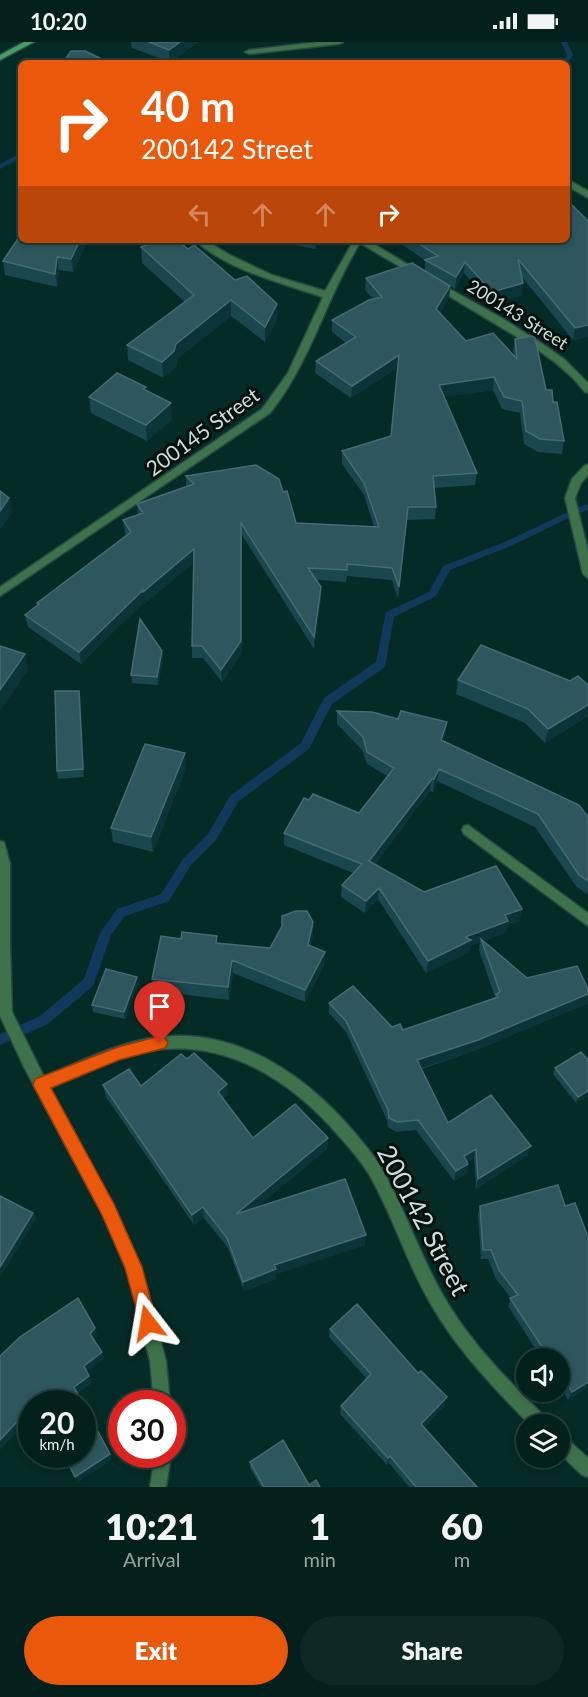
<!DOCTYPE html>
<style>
:root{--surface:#04201c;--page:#0d2825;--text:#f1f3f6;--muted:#97a3a3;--line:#253e3b;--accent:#ea580c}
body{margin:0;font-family:Lato,sans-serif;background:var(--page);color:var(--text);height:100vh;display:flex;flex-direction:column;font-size:22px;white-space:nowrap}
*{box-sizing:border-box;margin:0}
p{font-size:20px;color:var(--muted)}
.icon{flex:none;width:33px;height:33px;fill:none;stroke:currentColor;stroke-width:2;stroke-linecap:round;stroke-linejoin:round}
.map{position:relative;height:1445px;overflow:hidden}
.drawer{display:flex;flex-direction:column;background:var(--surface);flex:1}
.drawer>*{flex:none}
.top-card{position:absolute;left:18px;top:18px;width:552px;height:183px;border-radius:9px;box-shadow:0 3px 9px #0003,0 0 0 2px var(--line);background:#ea580c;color:#fff;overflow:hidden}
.buttons{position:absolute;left:516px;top:1306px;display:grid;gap:12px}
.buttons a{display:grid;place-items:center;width:54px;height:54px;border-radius:50%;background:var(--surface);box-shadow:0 3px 9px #0003,0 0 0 2px var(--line);font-size:30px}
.speed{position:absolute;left:18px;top:1348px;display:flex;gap:12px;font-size:30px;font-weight:700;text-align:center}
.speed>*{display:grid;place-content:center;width:78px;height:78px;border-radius:50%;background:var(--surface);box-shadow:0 3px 9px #0003,0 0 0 2px var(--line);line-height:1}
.speed small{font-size:15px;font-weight:400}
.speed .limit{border:9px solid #d22;background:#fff;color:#111}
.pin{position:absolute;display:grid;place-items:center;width:51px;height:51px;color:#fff;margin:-62px -26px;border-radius:50% 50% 50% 0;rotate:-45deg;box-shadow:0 0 6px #0007}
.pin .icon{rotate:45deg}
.me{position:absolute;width:66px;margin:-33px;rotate:346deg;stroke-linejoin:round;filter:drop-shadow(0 0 4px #0008)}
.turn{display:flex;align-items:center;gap:21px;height:126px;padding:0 24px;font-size:27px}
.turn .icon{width:78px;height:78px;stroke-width:2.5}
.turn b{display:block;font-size:42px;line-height:51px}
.lanes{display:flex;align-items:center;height:57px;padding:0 24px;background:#0003;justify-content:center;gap:30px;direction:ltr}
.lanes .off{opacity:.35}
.eta{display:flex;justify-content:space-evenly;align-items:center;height:102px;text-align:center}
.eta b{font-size:36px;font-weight:800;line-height:42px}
.cta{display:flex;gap:12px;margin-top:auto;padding:12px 24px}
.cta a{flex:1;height:69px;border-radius:36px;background:var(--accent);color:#fff;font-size:24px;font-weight:800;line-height:69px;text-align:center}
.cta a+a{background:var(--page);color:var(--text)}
.status{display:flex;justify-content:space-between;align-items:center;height:42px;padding:0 30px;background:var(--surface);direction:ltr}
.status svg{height:16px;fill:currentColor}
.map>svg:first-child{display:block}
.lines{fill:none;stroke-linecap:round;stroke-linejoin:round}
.stream{fill:#11395c;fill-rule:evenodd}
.street-casing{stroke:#254843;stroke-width:3}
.secondary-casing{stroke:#254843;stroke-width:3}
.street{fill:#3e724a;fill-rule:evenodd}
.secondary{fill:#479e5e;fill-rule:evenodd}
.wall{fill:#1a464f}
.shaded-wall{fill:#0a3438}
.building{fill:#2d565e;stroke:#466c71;stroke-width:1.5}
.route{fill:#ea580c;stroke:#983908;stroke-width:1.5}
.labels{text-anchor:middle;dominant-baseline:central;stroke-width:6;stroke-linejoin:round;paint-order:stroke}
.far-street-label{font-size:18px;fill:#cbdfdb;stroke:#03100e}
.street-label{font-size:21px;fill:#cbdfdb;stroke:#03100e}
.near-street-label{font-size:26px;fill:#cbdfdb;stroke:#03100e}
</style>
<div class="status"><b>10:20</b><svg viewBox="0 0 49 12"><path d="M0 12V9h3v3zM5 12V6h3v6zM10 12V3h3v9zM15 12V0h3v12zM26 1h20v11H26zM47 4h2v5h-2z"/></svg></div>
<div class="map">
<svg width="588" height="1445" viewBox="0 0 588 1445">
<rect width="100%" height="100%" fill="#052b26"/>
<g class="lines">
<path class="stream" d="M561 0H567L573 13 567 22V21H562L567 13Z
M21 111V116L0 127V122Z
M588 462V468L579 471 574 468 576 466Z
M570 469 573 470 575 472 573 474 513 503 450 528 436 554 394 575 385 625 332 662 309 707 238 760 216 798 191 823 169 859 125 874 111 893 93 944 48 982 0 1003V992L40 974 84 937 100 891 117 867 161 852 183 817 208 792 230 754 301 701 324 656 376 620 386 570 429 550 443 524 507 499Z"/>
<g class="street-casing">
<path id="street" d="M318 0H343L339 2 249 12 245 10 249 8Z
M567 137 588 149V156L567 144Z
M195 198H205L230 213 272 233 325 249 354 198H367L422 231 417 234 414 233 360 201C326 256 311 320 270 371L0 554V545L262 367 288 331 323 255C283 242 225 227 195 198Z
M437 240 500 275 544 303 564 317 588 341V351L585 350 573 336 557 322 537 307 434 245V241Z
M588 422V433L581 441 575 456 588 509V536L583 532 565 456 572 437 584 424Z
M468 783 588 871V884L464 792 462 788 464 784Z
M0 799 4 800 10 822V903L12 970 44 1035C77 1021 110 1004 146 997 226 981 297 1026 348 1083 359 1096 370 1108 379 1122 407 1169 422 1222 452 1268 478 1309 513 1343 547 1377L549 1383H530C494 1346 458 1309 432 1264 407 1222 393 1174 369 1132 360 1118 349 1105 338 1093 289 1037 225 996 148 1009 113 1015 81 1032 50 1046L113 1163 141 1225 166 1319 170 1362H154L150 1319 127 1226 103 1173 24 1025 0 974Z
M560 1394 566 1396 588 1416V1435L582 1433 560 1412Z
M155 1413H171L166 1445H150Z"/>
</g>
<g class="secondary-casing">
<path id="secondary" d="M24 0H34L0 18V13Z"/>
</g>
<use href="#street" class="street"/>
<use href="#secondary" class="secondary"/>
</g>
<path class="wall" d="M131 0H198L170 20 132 6Z
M88 198 73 230 59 228 57 245 5 233 3 219Z
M272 198H320L315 207Z
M395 198H567L588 295 573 298 522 235V253L490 262 464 231 455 247 450 244 449 256 440 271 466 299 514 313 513 309 515 297 553 360 564 399 562 412 538 410 524 402 520 371 502 367 493 348 444 355 477 431 475 443 434 446 436 465 435 477 407 478 398 557 392 538 347 534 346 540 317 538 321 545V557L314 607 242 493V611L222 640 203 616H192V604L194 520 144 562V560L81 622 28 585 25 573 37 563V561L126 493 125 491 123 478 138 473 137 462 186 445V434L283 450 296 481 374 485 364 453 342 422V409L391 394 397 326 351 356 315 331 316 319 346 301 332 290V278L373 257 365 248 366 236 425 229V218Z
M141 205 188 207 235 238 277 262V278L265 300 231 274 177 317 176 325 163 336 128 318 127 303 185 260 142 221Z
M146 349 172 377 147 399 91 371 89 355Z
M162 609 163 617 158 643 132 641 131 633Z
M458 638 570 639 588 643V674L545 701 525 681 456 652Z
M79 649 81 657 84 735 58 737 57 729Z
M337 669 398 677 447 680 445 692 443 699 588 775V853L576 844 535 785 437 739 433 750 430 749 375 822 424 850 522 867 519 879 507 883 506 890 483 899 527 936 588 947V957L586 962 476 1008 422 1027 448 1081 528 1113 476 1147 474 1116 467 1121 468 1122 466 1132 454 1139 416 1088 396 1090 388 1085 387 1078 346 990 329 971V961L403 988 495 956V955L479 908 480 900 470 904 469 910 426 931 378 857 365 871 341 855 342 843 353 831 284 803V791L309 758 359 771 387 734 367 722 362 708 337 682Z
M186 726 153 810 113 800 111 786Z
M313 880V893L310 904 325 910 324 923 305 960 233 931 229 958 154 949 152 937 217 901 270 906Z
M138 942 125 977 93 970 92 963Z
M187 1017 228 1053 223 1057 253 1096H328L327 1107 257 1165 365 1203 276 1232V1237L244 1249 228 1206 204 1176 194 1183 106 1055 103 1043 141 1044Z
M555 1026 588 1054 576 1061 553 1032Z
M480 1164H565L588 1195V1345L568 1358 560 1344V1317H542L508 1264 511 1256 496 1237 488 1217H481L478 1173Z
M330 1287 445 1363 424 1385 477 1445H409L389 1421 387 1423 340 1372 341 1364 367 1337 329 1295Z
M250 1420 309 1443 320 1445H261L250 1426Z"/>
<path class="shaded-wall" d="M180 0H198L170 20 169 8Z
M80 198H88L73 230 71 217Z
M315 198H320L315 207Z
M57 215 59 228 57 245 55 232Z
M465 220 464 231 455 247 456 235Z
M523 241 522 253 490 262 492 250Z
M450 244 449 256 435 279 436 267Z
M231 258V274L177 317 176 325 163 336 162 320 176 302Z
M277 262V278L265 300V285Z
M588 283V295L573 298 575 286Z
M399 313 398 326 351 356 352 344Z
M494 335 493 348 438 356 439 343Z
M171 361 172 377 147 399 146 383Z
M9 456 12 471 0 488V469Z
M241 481 242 611 222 640 221 628Z
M194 507 195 519 144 562V560L81 622 79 610 143 548Z
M321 545V557L314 607V595Z
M162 609 163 617 158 643 157 635Z
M25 612 28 628 0 669V648Z
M79 649 81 657 84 735 83 727Z
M588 663V674L545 701 548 687Z
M447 680 445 692 439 711 441 698Z
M185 711 186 726 153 810 151 795Z
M439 727 437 739 433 750 434 737Z
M432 737 430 749 368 831 369 819Z
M379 846 378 857 365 871 366 859Z
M522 867 519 879 507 883 506 890 482 899 481 897 480 900 470 904 469 910 426 931 428 919 465 895 505 873Z
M313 880V893L308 916V903Z
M325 910 324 923 305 960V948Z
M232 918 233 931 229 958 228 945Z
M137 935 138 942 125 977 124 970Z
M588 952V957L586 962 476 1008 416 1028 417 1018Z
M227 1042 228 1053 219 1061 218 1050Z
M588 1049V1054L576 1061 578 1055Z
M328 1096 327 1107 237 1182 236 1172Z
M531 1104 528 1113 476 1147 478 1137Z
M476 1107 474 1116 462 1124 464 1114Z
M468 1122 466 1132 454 1139 456 1129Z
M203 1165 204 1176 194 1183 192 1173Z
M33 1171 36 1177 0 1235V1225Z
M366 1193 365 1203 276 1232V1237L244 1249 243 1240 274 1223Z
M95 1286 97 1293 93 1298 90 1292Z
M102 1310 104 1317 86 1330 84 1324Z
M89 1334 92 1341 77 1352 74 1345Z
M588 1340V1345L568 1358 572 1350Z
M447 1355 445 1363 419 1389 421 1382Z
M32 1364V1374L0 1408V1398Z
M110 1412 112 1418 78 1440 75 1435Z
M390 1414 389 1421 387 1423 388 1416Z"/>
<path class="building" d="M149 0H180L169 8Z
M71 9H85L106 19 104 21H63Z
M567 158 588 179V283L575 286 518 217 523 241 492 250 465 220 456 235 425 218 438 214 413 198H567Z
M21 192V198H80L71 217 57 215 55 232 3 219Z
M158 198H177L188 207 194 203 235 238 247 234 277 262 265 285 231 258 176 302 174 309 162 320 127 303 194 253 141 205Z
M412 221 450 244 436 267 466 299 493 291 517 317 515 297 532 294 535 296 546 348H552L553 360H557L564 399 540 397 526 389 522 359 504 355 494 335 439 343 477 431 433 434 436 465H408L399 545 392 526 347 522V528L308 526 321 545 314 595 241 481V599L221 628 202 604H192L194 507 143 550V548L79 610 25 573 39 562 37 561 131 490 123 478 143 471 137 462 194 442 186 434 256 423 279 437 283 450 287 449 296 481 379 485 364 441 342 409 391 394 399 313 352 344 316 319 356 295 332 278 369 258 382 255 366 236Z
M117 331 146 345 143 347 171 361 146 383 89 355Z
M0 449 9 456 0 469Z
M140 577 162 609 157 635 131 633Z
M481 603 570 639 578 634 588 643V663L548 687 528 667 458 638Z
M0 604 25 612 0 648Z
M55 649H79L83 727 57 729Z
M337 669 372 670 398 677 401 669 447 680 441 698 579 763 588 775V839L579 833 538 772 439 727 434 737H432L369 819 424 850 496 824 522 867 505 873 508 879 465 895 471 898 428 919 379 846 366 859 342 843 362 822 284 791 304 756 309 758 313 752 359 771 394 726 367 710 363 695Z
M145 702 185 711 151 795 111 786Z
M296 869H307L313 880 308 903 325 910 305 948 232 918 228 945 152 937 161 894 181 897 182 890 217 894 216 901 270 906 282 884V874Z
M481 897 527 936 577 924 588 947V952L478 998 417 1018 448 1081 491 1053 531 1104 478 1137 476 1107 464 1114 468 1122 456 1129 418 1078 397 1080 389 1076 388 1068 346 979 329 961 353 944 392 985 400 982 403 988 498 955 496 952 500 950Z
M106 927 137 935 124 970 92 963Z
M581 1010 588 1018V1049L578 1055 555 1026Z
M194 1011 227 1042 218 1050 253 1096 295 1062 328 1096 236 1172 345 1137 366 1193 274 1223 276 1227 243 1240 227 1196 203 1165 192 1173 103 1043 129 1027 141 1044 181 1012 187 1017Z
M558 1143 565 1164 575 1161 588 1195V1340L572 1350 560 1331V1317H550L510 1256 518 1253 499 1228 491 1208H483L480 1164Z
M0 1154 33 1171 0 1225Z
M78 1256 95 1286 90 1292 102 1310 84 1324 89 1334 74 1345 110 1412 75 1435 64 1413H82V1362H37L36 1359 34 1362H32V1364L0 1398V1314L20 1295Z
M357 1262 418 1331 421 1329 447 1355 421 1382 477 1445H416L390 1414 388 1416 341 1364 371 1332 330 1287Z
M283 1398 309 1443 316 1438 320 1445H264L250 1420Z"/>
<path class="route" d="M160 994 165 996 168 1001 165 1006 119 1018 51 1046 114 1162 142 1225 157 1281 154 1287 148 1290 142 1287 140 1281 125 1226 102 1173 33 1043 35 1037 118 1005Z"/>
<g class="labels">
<g class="far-street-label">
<text transform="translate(518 272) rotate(32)">200143 Street</text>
</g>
<g class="street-label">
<text transform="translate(202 389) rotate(-36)">200145 Street</text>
</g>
<g class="near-street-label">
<text transform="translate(424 1178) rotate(62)">200142 Street</text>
</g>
</g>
</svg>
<div class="buttons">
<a><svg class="icon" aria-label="sound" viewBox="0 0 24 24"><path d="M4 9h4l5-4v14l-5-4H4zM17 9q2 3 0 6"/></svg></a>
<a><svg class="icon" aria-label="layers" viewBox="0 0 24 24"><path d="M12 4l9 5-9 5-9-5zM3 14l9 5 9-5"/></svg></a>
</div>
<div class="speed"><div>20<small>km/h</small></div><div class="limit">30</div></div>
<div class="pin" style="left:160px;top:1001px;background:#d93025"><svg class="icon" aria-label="arrive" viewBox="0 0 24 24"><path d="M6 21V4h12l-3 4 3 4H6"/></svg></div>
<svg class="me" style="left:148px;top:1281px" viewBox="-20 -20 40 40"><path d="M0-17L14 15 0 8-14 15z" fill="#ea580c" stroke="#fff" stroke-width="4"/></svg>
<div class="top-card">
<div class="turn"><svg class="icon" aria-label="right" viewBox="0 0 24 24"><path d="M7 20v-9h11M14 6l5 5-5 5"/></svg><div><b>40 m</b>200142 Street</div></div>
<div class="lanes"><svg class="icon off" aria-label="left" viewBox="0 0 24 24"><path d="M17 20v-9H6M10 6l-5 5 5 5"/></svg><svg class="icon off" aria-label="ahead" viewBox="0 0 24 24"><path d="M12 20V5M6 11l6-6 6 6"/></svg><svg class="icon off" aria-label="ahead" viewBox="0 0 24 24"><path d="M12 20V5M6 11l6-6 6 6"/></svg><svg class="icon" aria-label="right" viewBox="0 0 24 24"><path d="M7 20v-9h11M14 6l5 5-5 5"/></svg></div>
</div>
</div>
<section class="drawer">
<div class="eta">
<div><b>10:21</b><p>Arrival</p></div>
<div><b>1</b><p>min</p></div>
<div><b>60</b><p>m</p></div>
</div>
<div class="cta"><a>Exit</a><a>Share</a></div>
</section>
